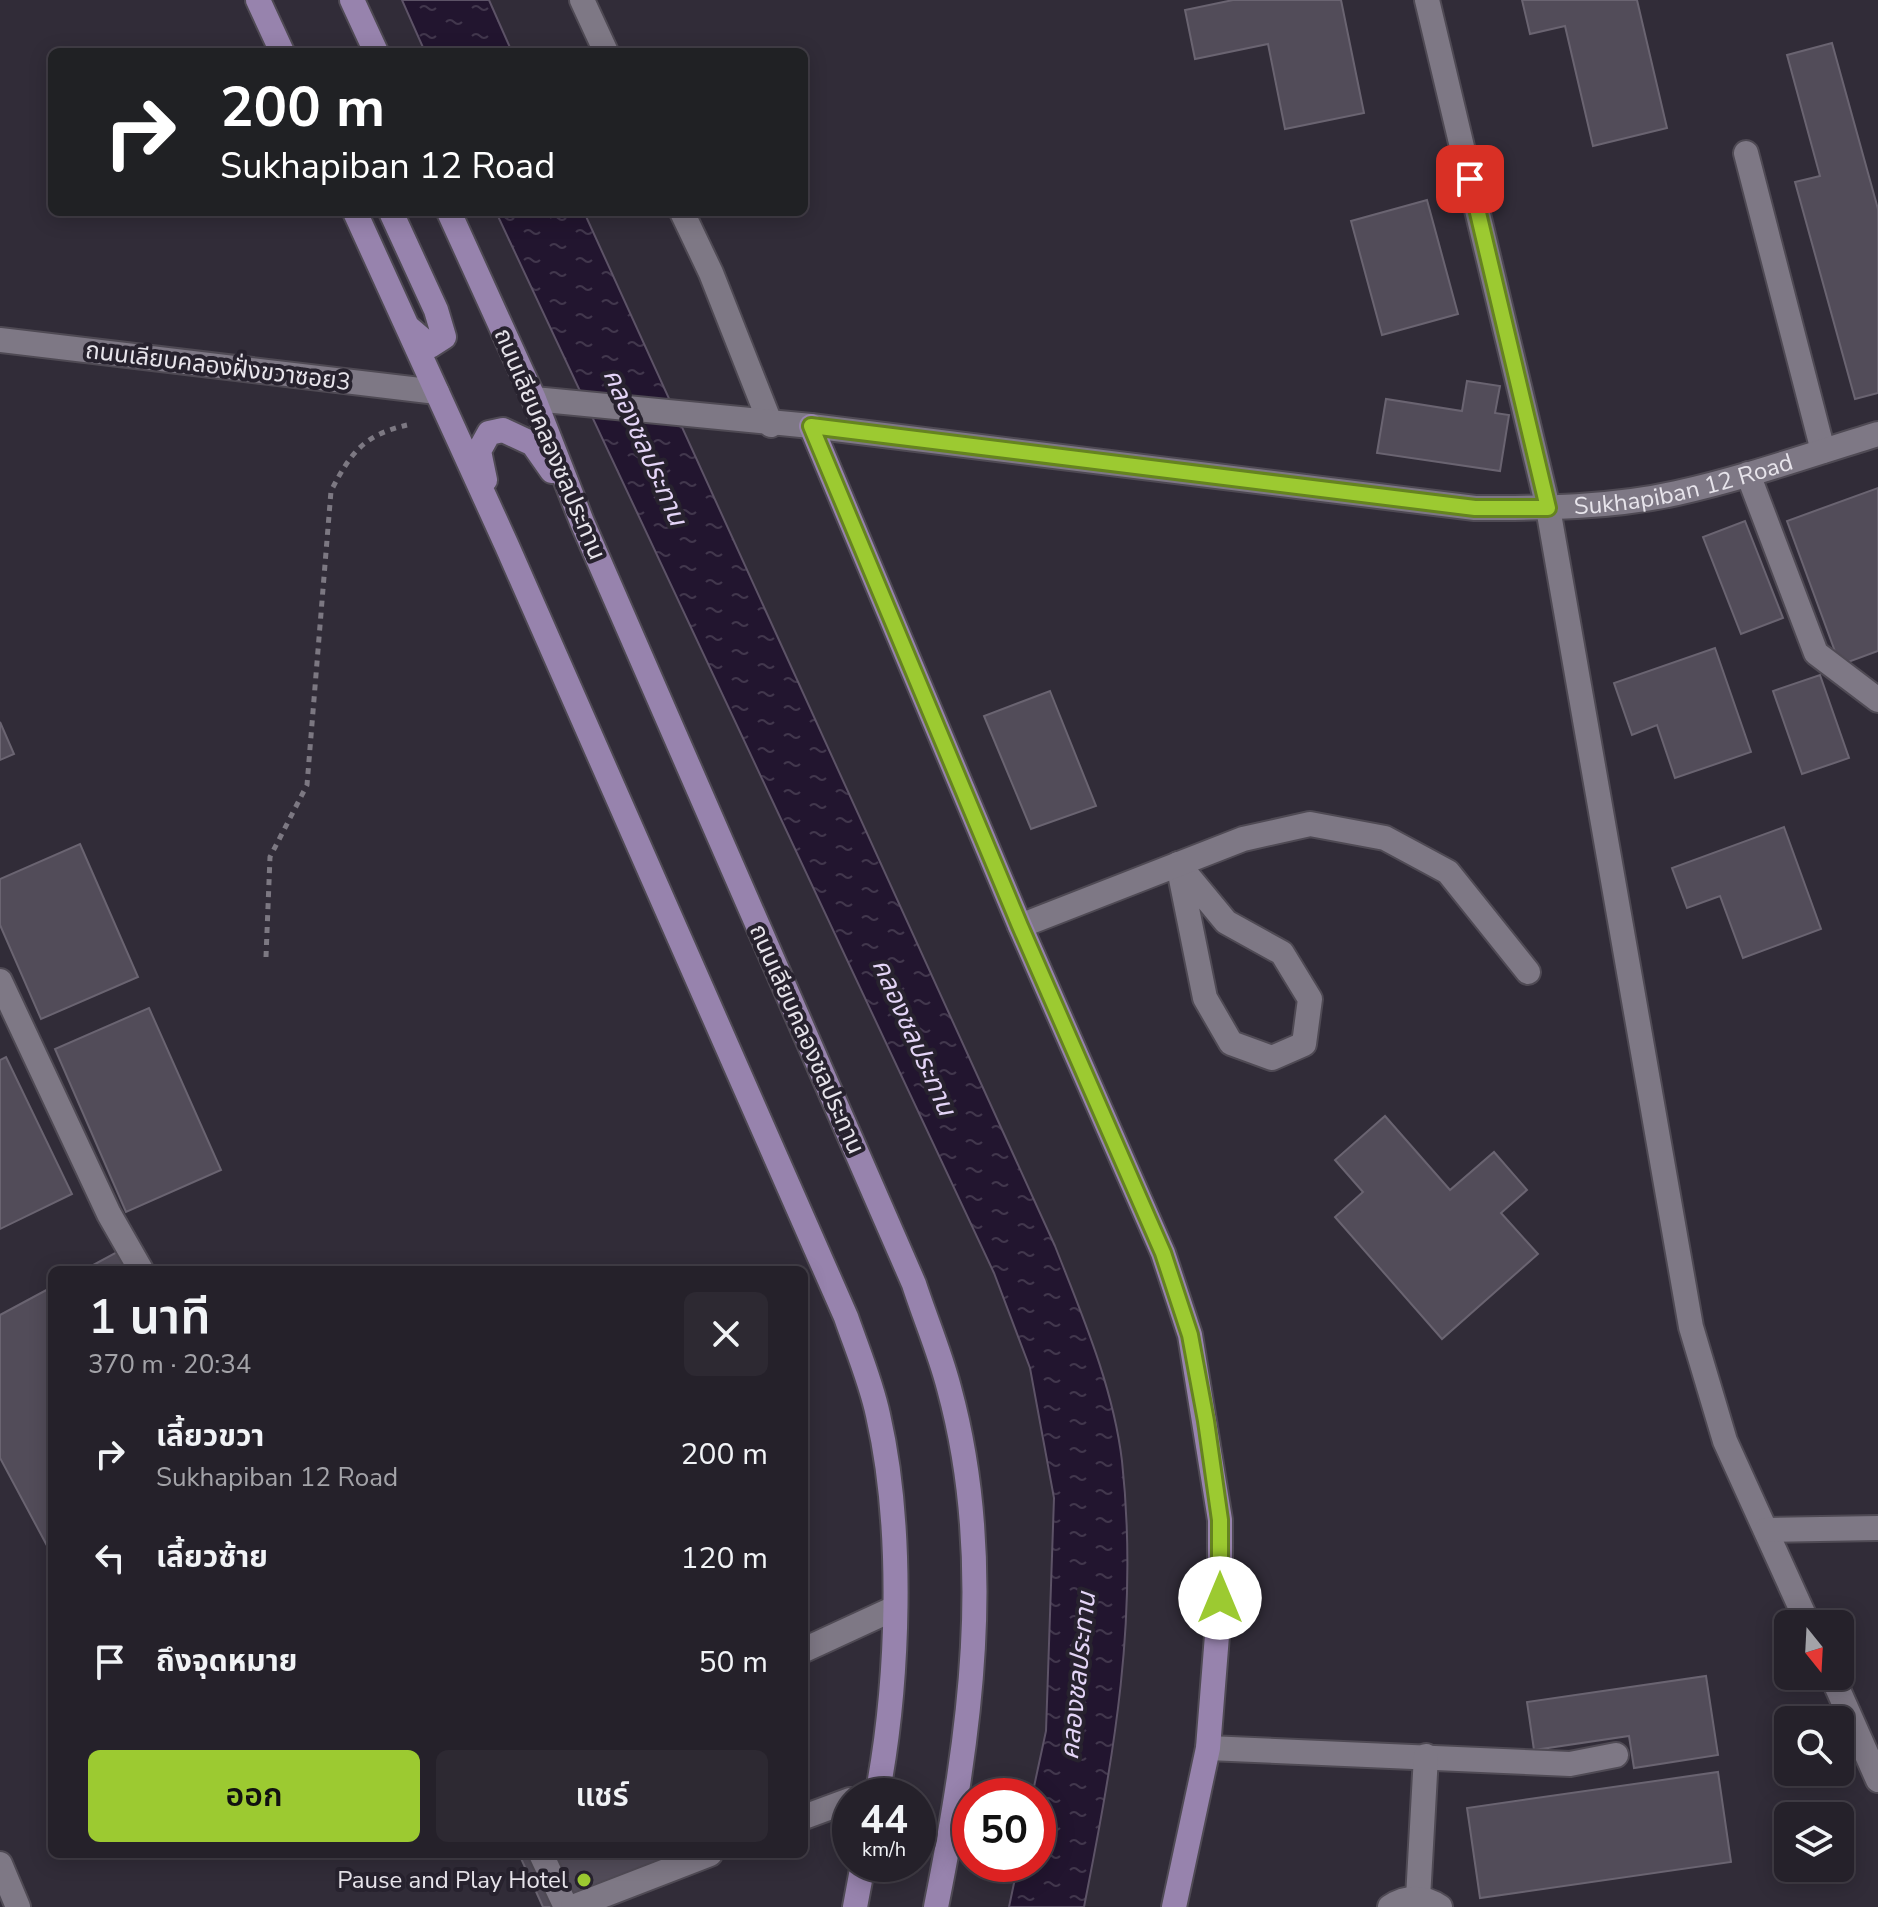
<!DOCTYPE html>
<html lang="th">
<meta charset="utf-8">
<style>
:root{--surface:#25212a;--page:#2d2932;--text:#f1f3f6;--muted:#a3a3a8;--line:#423e47;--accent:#9cca31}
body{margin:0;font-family:"Nunito Sans","Noto Sans Thai",sans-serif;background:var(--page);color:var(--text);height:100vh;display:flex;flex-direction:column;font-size:30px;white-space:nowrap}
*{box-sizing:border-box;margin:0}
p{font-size:26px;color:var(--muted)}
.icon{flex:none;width:44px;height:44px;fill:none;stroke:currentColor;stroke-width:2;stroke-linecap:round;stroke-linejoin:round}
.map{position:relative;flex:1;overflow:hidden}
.panel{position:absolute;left:48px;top:1266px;width:760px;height:592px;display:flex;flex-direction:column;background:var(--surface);border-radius:12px;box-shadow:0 4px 20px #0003,0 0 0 2px var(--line)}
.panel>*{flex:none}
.banner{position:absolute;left:48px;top:48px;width:760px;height:168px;border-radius:12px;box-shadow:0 4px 20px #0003,0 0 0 2px var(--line);background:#202124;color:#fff;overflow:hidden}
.needle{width:52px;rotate:162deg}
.buttons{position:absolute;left:1774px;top:1610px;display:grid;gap:16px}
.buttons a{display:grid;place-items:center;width:80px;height:80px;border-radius:12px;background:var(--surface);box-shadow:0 4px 20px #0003,0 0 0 2px var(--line);font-size:40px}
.speed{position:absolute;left:832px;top:1778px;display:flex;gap:16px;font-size:40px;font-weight:700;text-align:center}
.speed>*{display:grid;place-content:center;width:104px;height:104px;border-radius:50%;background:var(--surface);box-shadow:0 4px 20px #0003,0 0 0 2px var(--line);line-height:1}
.speed small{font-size:20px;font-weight:400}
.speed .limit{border:12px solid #d22;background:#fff;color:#111}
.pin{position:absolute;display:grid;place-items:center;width:68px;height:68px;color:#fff;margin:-34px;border-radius:16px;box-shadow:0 4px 12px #0006}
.me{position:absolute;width:88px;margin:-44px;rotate:0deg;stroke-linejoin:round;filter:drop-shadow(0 0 6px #0008)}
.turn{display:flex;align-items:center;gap:28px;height:168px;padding:0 40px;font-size:36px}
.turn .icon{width:104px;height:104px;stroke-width:2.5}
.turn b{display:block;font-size:56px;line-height:68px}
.round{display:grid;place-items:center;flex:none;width:84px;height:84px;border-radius:12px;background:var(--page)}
.overview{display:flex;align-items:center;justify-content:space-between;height:136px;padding:0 40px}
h1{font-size:48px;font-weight:600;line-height:60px}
.cta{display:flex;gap:16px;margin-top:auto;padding:16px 40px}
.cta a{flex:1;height:92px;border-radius:12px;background:var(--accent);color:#111;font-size:32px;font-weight:600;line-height:92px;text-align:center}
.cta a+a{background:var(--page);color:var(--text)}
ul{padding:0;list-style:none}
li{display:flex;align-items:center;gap:24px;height:104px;padding:0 40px}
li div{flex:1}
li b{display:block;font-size:30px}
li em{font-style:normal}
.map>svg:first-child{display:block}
.water{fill:url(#water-ripples);stroke:#5d5367;stroke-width:2}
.building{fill:#524c59;stroke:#6a6471;stroke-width:2}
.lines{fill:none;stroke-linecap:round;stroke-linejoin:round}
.minor-casing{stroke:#4f4a54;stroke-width:28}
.major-casing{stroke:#4f4a54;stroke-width:28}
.path{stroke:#7c7882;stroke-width:5;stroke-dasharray:6 6;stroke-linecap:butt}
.minor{stroke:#7e7885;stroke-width:24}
.major{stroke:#9783ad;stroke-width:24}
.route-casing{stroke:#658320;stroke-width:20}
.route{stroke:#9cca31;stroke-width:14}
.poi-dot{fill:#9cca31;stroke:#27222e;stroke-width:3}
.labels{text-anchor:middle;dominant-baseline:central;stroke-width:8;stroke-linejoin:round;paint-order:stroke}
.street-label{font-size:24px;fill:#e7e4eb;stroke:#27222e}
.poi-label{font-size:24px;fill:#e7e4eb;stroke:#27222e;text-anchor:end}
.water-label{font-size:26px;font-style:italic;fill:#e4d5f7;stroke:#27222e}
</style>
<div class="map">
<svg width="1878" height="1907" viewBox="0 0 1878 1907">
<defs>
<pattern id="water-ripples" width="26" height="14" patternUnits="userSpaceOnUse" patternTransform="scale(2)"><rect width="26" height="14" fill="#22152f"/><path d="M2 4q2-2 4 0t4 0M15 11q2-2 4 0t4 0" fill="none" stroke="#42374d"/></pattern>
</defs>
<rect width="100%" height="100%" fill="#312c38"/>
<path class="water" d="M402 0H489L512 52H425Z
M496 212H584L1055 1246C1082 1315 1113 1386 1122 1461 1139 1618 1114 1754 1084 1907H1009L1018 1864H1038V1796H1032L1046 1731 1054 1498 1030 1368 994 1273Z"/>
<path class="building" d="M1233 0H1341L1364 113 1285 129 1268 44 1195 59 1185 10Z
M1522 0H1637L1667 128 1593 146 1565 26 1530 34Z
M1832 43 1878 209V393L1855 399 1795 182 1820 176 1787 55Z
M1427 200 1458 314 1382 335 1351 221Z
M1467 381 1500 386 1495 413 1509 415 1500 471 1377 453 1386 399 1462 411Z
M1878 488V651L1840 665 1787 521Z
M1745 521 1783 618 1741 634 1703 537Z
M1715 648 1751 752 1675 778 1657 725 1632 735 1614 683Z
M1820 675 1849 758 1802 774 1773 691Z
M1050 691 1096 806 1031 829 984 716Z
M0 722 14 754 0 760Z
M1784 827 1821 929 1743 958 1720 896 1687 908 1672 868Z
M80 844 138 977 41 1019 0 925V879Z
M149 1008 221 1170 126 1212 55 1049Z
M6 1057 72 1194 0 1229V1060Z
M1385 1116 1450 1190 1494 1152 1527 1190 1501 1213 1538 1254 1442 1339 1335 1217 1363 1192 1335 1160Z
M117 1252 127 1270H84Z
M52 1287V1555L0 1458V1315Z
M1706 1676 1718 1755 1634 1768 1629 1736 1534 1750 1527 1702Z
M1718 1772 1731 1862 1480 1898 1467 1808Z
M519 1854H699L573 1907H543Z"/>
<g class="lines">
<g class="minor-casing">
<g id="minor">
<path d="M582 0 606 52"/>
<path d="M1427 0 1548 508 1691 1327 1725 1441 1808 1624"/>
<path d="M1746 153 1823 451"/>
<path d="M682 212 711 273 771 425"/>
<path d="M0 340 437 392"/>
<path id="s1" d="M534 399 811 426 1475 508C1543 508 1611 508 1677 493 1745 478 1812 454 1878 434"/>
<path d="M1748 474 1816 653 1878 700"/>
<path d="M1178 864 1226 922 1282 953 1310 999 1304 1044 1272 1058 1231 1043 1205 998Z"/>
<path d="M1020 926 1243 839 1310 824 1385 838 1448 872 1528 972"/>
<path d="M0 981 109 1214 141 1270"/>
<path d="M1766 1530 1878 1528"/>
<path d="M804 1650 895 1608"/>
<path d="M1832 1676 1878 1780"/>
<path d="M1208 1748 1570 1764 1616 1755"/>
<path d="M804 1817 850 1800"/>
<path d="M541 1854 566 1907"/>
<path d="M0 1864 18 1907"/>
<path d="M1418 1898 1426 1756"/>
<path d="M573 1907 710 1854"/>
<path d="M1390 1907C1406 1896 1424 1896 1440 1907"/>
</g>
</g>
<g class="major-casing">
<path id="major" d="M258 0 282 52
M352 0 376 52
M355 212 507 546 846 1317C857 1349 871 1382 878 1415 904 1529 899 1681 877 1796
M391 212 436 310 444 337 430 346 409 328
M449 212 534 399 582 522 914 1284C925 1318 940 1353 949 1388 996 1560 970 1736 936 1907
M811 426 1020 926 1163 1253 1190 1335 1220 1520V1598L1208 1748 1174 1907
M485 480 479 451 489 433 503 430 533 444 552 471
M855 1907 863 1864"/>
</g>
<path class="path" d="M266 957 270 857 307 785 331 491C351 452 364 435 407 425"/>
<use href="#minor" class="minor"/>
<use href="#major" class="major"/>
</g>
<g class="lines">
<g class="route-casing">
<path id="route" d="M1220 1598V1520L1206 1421 1190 1335 1163 1253 1020 926 811 426 1475 508H1548L1470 179"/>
</g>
<use href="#route" class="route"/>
</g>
<circle class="poi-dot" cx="584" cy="1880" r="8"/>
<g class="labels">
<g class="street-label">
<text transform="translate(218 366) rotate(7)">ถนนเลียบคลองฝั่งขวาซอย3</text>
<text transform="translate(550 444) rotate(67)">ถนนเลียบคลองชลประทาน</text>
<text stroke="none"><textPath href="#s1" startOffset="1158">Sukhapiban 12 Road</textPath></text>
<text transform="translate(807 1039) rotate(66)">ถนนเลียบคลองชลประทาน</text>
</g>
<g class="poi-label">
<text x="568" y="1880">Pause and Play Hotel</text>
</g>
<g class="water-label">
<text transform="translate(645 447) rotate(66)">คลองชลประทาน</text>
<text transform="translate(914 1037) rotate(66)">คลองชลประทาน</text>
<text transform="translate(1078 1676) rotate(-84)">คลองชลประทาน</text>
</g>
</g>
</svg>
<div class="buttons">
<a><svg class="needle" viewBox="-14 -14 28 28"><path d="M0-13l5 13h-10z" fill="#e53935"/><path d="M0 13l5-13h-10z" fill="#a3a3a8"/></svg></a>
<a><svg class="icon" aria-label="search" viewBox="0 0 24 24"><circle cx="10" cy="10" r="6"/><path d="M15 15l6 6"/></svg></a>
<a><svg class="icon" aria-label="layers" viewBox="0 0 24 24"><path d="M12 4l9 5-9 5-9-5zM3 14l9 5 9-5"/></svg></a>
</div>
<div class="speed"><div>44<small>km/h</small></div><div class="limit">50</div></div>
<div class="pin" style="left:1470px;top:179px;background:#d93025"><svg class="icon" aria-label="arrive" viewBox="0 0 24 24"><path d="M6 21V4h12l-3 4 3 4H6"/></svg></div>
<svg class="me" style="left:1220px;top:1598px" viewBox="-20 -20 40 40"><circle r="19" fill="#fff"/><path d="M0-13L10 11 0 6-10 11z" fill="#9cca31"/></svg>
<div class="banner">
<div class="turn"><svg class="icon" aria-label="right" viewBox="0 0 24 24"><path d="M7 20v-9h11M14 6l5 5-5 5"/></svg><div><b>200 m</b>Sukhapiban 12 Road</div></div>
</div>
<section class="panel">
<div class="overview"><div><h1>1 นาที</h1><p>370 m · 20:34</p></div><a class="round"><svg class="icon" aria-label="close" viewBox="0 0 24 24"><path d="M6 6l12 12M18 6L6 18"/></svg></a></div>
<ul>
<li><svg class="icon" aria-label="right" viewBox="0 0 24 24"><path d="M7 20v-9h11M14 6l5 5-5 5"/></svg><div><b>เลี้ยวขวา</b><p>Sukhapiban 12 Road</p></div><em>200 m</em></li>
<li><svg class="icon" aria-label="left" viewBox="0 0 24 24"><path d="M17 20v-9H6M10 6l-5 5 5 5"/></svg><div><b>เลี้ยวซ้าย</b></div><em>120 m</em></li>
<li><svg class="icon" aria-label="arrive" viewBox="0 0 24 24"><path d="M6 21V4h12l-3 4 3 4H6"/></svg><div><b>ถึงจุดหมาย</b></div><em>50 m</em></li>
</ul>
<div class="cta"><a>ออก</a><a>แชร์</a></div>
</section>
</div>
